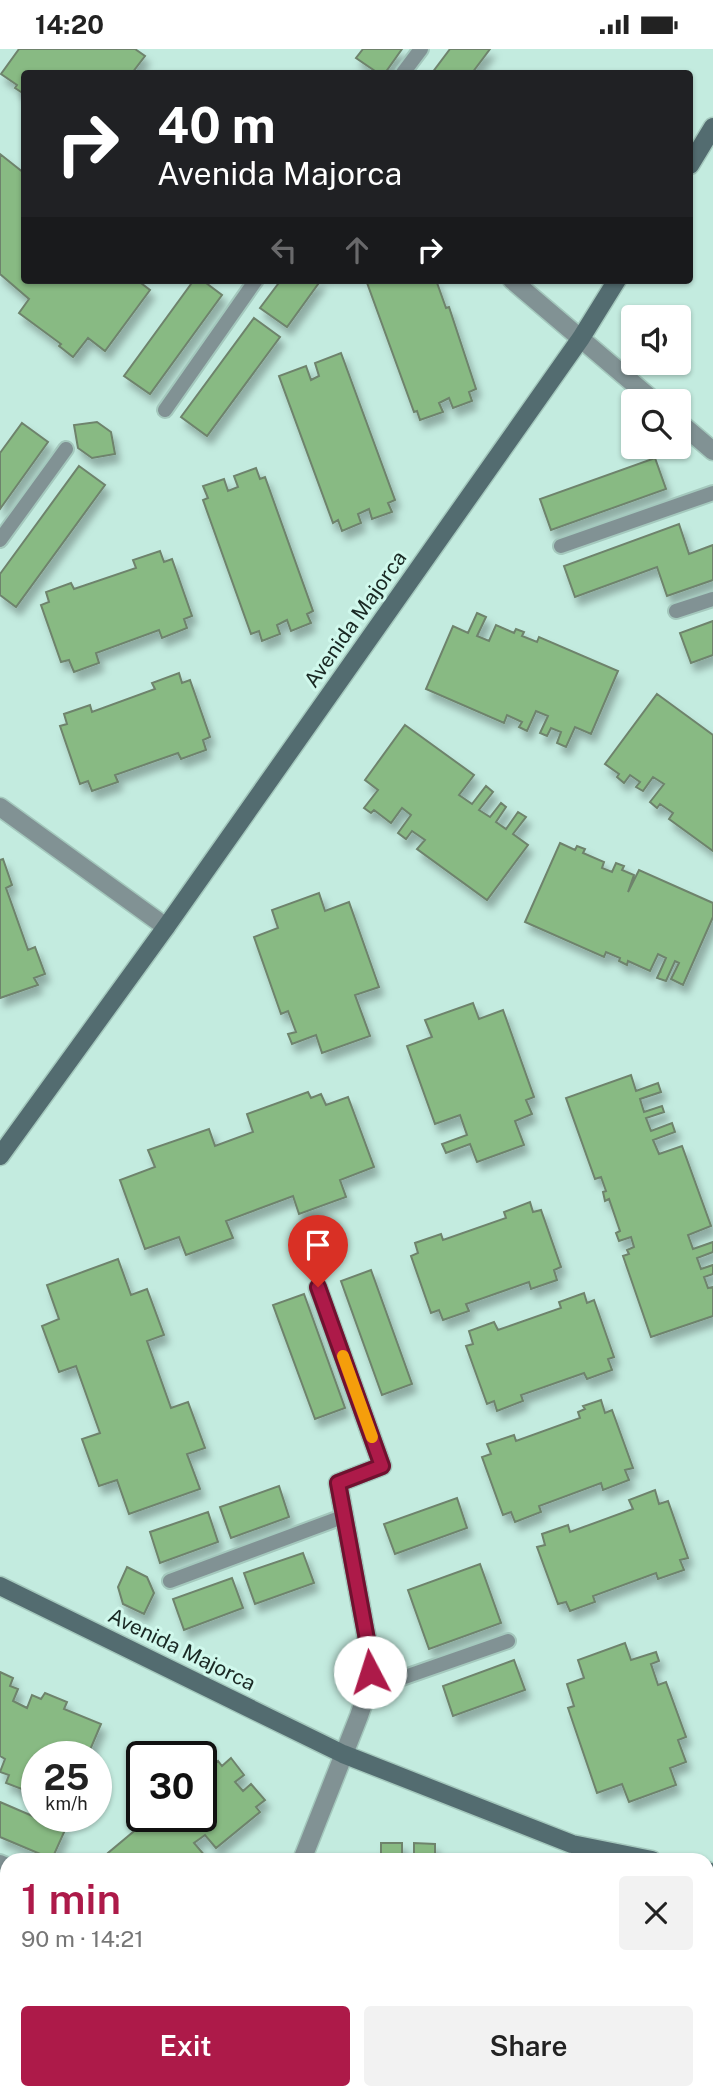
<!DOCTYPE html>
<meta charset="utf-8">
<style>
:root{--surface:#fff;--page:#f2f2f2;--text:#222;--muted:#767676;--accent:#ad1a49}
body{margin:0;font-family:"Public Sans",sans-serif;background:var(--page);color:var(--text);height:100vh;display:flex;flex-direction:column;font-size:26px;white-space:nowrap}
*{box-sizing:border-box;margin:0}
p{font-size:23px;color:var(--muted)}
.icon{flex:none;width:38px;height:38px;fill:none;stroke:currentColor;stroke-width:2;stroke-linecap:round;stroke-linejoin:round}
.map{position:relative;flex:1;overflow:hidden}
.side{position:absolute;left:0px;top:1804px;width:714px;height:247px;display:flex;flex-direction:column;background:var(--surface);border-radius:21px 21px 0 0;box-shadow:0 2px 5px #0004}
.side>*{flex:none}
.guide{position:absolute;left:21px;top:21px;width:672px;height:214px;border-radius:7px;box-shadow:0 2px 5px #0004;background:#202124;color:#fff;overflow:hidden}
.buttons{position:absolute;left:621px;top:256px;display:grid;gap:14px}
.buttons a{display:grid;place-items:center;width:70px;height:70px;border-radius:7px;background:var(--surface);box-shadow:0 2px 5px #0004;font-size:35px}
.speed{position:absolute;left:21px;top:1692px;display:flex;gap:14px;font-size:35px;font-weight:700;text-align:center}
.speed>*{display:grid;place-content:center;width:91px;height:91px;border-radius:50%;background:var(--surface);box-shadow:0 2px 5px #0004;line-height:1}
.speed small{font-size:18px;font-weight:400}
.speed .limit{border:4px solid #111;border-radius:10px;background:#fff;color:#111}
.pin{position:absolute;display:grid;place-items:center;width:60px;height:60px;color:#fff;margin:-72px -30px;border-radius:50% 50% 50% 0;rotate:-45deg;box-shadow:0 0 7px #0007}
.pin .icon{rotate:45deg}
.me{position:absolute;width:77px;margin:-38px;rotate:355deg;stroke-linejoin:round;filter:drop-shadow(0 0 5px #0008)}
.turn{display:flex;align-items:center;gap:24px;height:147px;padding:0 21px;font-size:32px}
.turn .icon{width:91px;height:91px;stroke-width:2.5}
.turn b{display:block;font-size:49px;line-height:60px}
.lanes{display:flex;align-items:center;height:66px;padding:0 21px;background:#0003;justify-content:center;gap:35px;direction:ltr}
.lanes .off{opacity:.35}
.round{display:grid;place-items:center;flex:none;width:74px;height:74px;border-radius:7px;background:var(--page)}
.headline{display:flex;align-items:center;justify-content:space-between;height:119px;padding:0 21px}
h1{font-size:42px;font-weight:600;line-height:52px;color:var(--accent)}
.cta{display:flex;gap:14px;margin-top:auto;padding:14px 21px}
.cta a{flex:1;height:80px;border-radius:7px;background:var(--accent);color:#fff;font-size:28px;font-weight:600;line-height:80px;text-align:center}
.cta a+a{background:var(--page);color:var(--text)}
.status{display:flex;justify-content:space-between;align-items:center;height:49px;padding:0 35px;background:var(--surface);direction:ltr}
.status svg{height:19px;fill:currentColor}
.map>svg:first-child{display:block}
.building{fill:#88ba83;stroke:#6e836c;stroke-width:2;filter:url(#shadow)}
.lines{fill:none;stroke-linecap:round;stroke-linejoin:round}
.lane-casing{stroke:#a4c8bd;stroke-width:18}
.street-casing{stroke:#a4c8bd;stroke-width:21}
.secondary-casing{stroke:#a4c8bd;stroke-width:21}
.lane{stroke:#819294;stroke-width:14}
.street{stroke:#819294;stroke-width:18}
.secondary{stroke:#536c70;stroke-width:18}
.route-casing{stroke:#70112f;stroke-width:18}
.route{stroke:#ad1a49;stroke-width:12}
.slow{stroke:#f59e0b;stroke-width:12}
.labels{text-anchor:middle;dominant-baseline:central;stroke-width:6;stroke-linejoin:round;paint-order:stroke}
.street-label{font-size:21px;fill:#192823;stroke:#d0f8ec}
</style>
<div class="status"><b>14:20</b><svg viewBox="0 0 49 12"><path d="M0 12V9h3v3zM5 12V6h3v6zM10 12V3h3v9zM15 12V0h3v12zM26 1h20v11H26zM47 4h2v5h-2z"/></svg></div>
<div class="map">
<svg width="713" height="2050" viewBox="0 0 713 2050">
<defs>
<filter id="shadow"><feDropShadow dx="4.5" dy="8" stdDeviation="3.5" flood-color="#0004"/></filter>
</defs>
<rect width="100%" height="100%" fill="#c3ebdf"/>
<path class="building" d="M19 0H135L145 7 132 24H24V45L15 39 17 36 1 25Z
M363 0H402L385 24H378L356 9Z
M450 0H490L472 24H432Z
M0 105 24 124V231H137L150 241 105 302 88 289 73 308 59 297 61 295 19 264 29 250 0 225Z
M194 231H202L222 246 150 345 124 327Z
M281 231H321L287 278 260 259Z
M366 231H436L446 259 449 258 476 340 469 343 472 352 453 359 449 349 439 354 443 363 420 371 417 362 414 363Z
M254 269 280 288 207 387 181 368Z
M341 304 395 451 388 454 392 463 372 470 369 460 358 465 361 474 342 482 338 471 333 474 279 327 306 317 311 331 319 327 315 314Z
M97 373 111 383 115 405 92 409 78 399 74 376Z
M22 374 48 393 0 460V404Z
M655 409 666 440 551 481 540 450Z
M79 417 105 436 16 558 0 546V525Z
M256 419 260 430 265 428 313 562 307 565 311 574 291 582 287 571 277 576 280 585 262 592 259 582 251 585 203 451 208 449 203 437 224 430 228 442 238 438 234 427Z
M679 475 689 505 713 496V531L667 547 657 518 575 548 564 517Z
M160 502 164 513 172 510 192 567 184 570 187 579 162 589 159 581 96 604 99 614 74 623 69 611 61 613 41 556 49 553 46 543 71 534 74 540 136 519 133 511Z
M477 564 486 568 477 587 489 592 496 576 514 584 516 580 524 583 522 587 537 593 539 588 618 622 591 685 575 678 566 698 557 694 561 683 551 679 547 687 540 684 548 667 536 662 527 682 519 678 522 673 507 666 504 674 426 640 453 577 468 584Z
M713 572V606L691 614 680 584Z
M179 624 182 634 190 631 210 688 203 691 206 701 181 710 178 704 115 726 118 733 92 742 88 732 80 735 60 677 67 675 64 665 90 656 92 663 155 640 152 634Z
M657 645 713 686V802L669 770 673 764 660 755 657 759 650 753 664 735 653 728 643 742 636 738 640 733 630 726 624 734 617 728 619 725 605 715Z
M405 676 474 726 459 746 472 755 486 737 493 743 479 761 490 768 501 754 506 758 496 773 506 780 518 763 526 768 513 785 528 796 487 851 417 800 425 791 412 782 406 790 398 784 411 766 402 759 391 774 374 761 371 764 364 759 378 741 365 731Z
M560 794 575 801 577 797 585 800 583 804 604 813 602 819 612 823 616 814 624 817 622 821 634 826 628 843 639 821 713 854V868L683 936 671 930 679 914 675 912 666 932 657 929 666 909 658 905 650 922 628 912 627 916 619 912 620 909 606 903 604 908 525 873Z
M3 810 12 836 6 839 28 901 35 898 45 925 34 929 38 936 0 949V811Z
M319 844 325 862 349 853 379 938 355 946 370 987 322 1004 316 986 292 995 288 985 296 983 288 962 281 965 254 888 278 879 272 861Z
M473 954 479 970 503 961 534 1048 526 1051 532 1065 515 1072 524 1096 477 1113 470 1095 446 1104 442 1095 467 1086 460 1066 435 1075 407 997 432 988 425 971Z
M631 1026 636 1042 658 1034 661 1043 640 1050 644 1063 662 1057 664 1063 646 1069 651 1082 672 1074 675 1083 653 1091 659 1105 682 1097 711 1177 688 1186 693 1200 713 1193V1203L697 1209 701 1220 713 1216V1225L704 1228 708 1239 713 1238V1267L651 1288 623 1207 629 1205 627 1201 634 1198 631 1188 619 1192 616 1184 620 1182 609 1150 605 1152 603 1143 606 1142 601 1128 595 1130 566 1049Z
M308 1043 311 1049 321 1045 326 1056 348 1048 374 1118 340 1131 346 1148 299 1165 293 1147 226 1172 233 1189 186 1206 179 1188 145 1200 120 1131 155 1118 148 1101 209 1080 215 1097 253 1083 247 1065Z
M530 1153 533 1163 541 1161 561 1218 554 1221 557 1231 531 1240 529 1233 466 1255 469 1262 443 1271 439 1261 431 1264 411 1207 418 1204 415 1194 441 1185 443 1191 506 1169 504 1163Z
M118 1210 131 1246 147 1240 164 1286 147 1292 171 1359 188 1353 205 1399 187 1405 200 1440 129 1465 117 1431 99 1437 82 1390 100 1384 76 1317 59 1323 42 1277 59 1270 47 1236Z
M371 1221 412 1335 382 1346 341 1232Z
M584 1244 587 1254 594 1251 614 1308 608 1310 612 1321 587 1330 584 1324 521 1346 523 1352 497 1362 494 1352 487 1355 466 1297 473 1295 469 1282 494 1273 498 1281 561 1259 559 1253Z
M304 1245 345 1359 315 1370 273 1256Z
M601 1351 605 1364 612 1361 633 1419 625 1421 629 1431 603 1441 601 1434 539 1457 541 1463 515 1473 511 1463 503 1466 482 1408 491 1405 487 1395 514 1386 516 1392 580 1369 578 1363 585 1360 583 1357Z
M279 1437 289 1468 231 1489 220 1458Z
M655 1441 659 1455 668 1452 688 1509 680 1511 684 1521 658 1530 656 1524 593 1547 595 1553 570 1562 566 1553 558 1555 537 1498 545 1496 542 1485 568 1476 570 1483 633 1460 629 1451Z
M457 1449 467 1479 395 1505 384 1475Z
M208 1463 218 1493 160 1514 150 1483Z
M303 1504 314 1534 255 1555 244 1524Z
M480 1515 501 1574 429 1600 408 1541Z
M127 1518 147 1528 154 1544 144 1565 123 1555 118 1538Z
M232 1529 243 1559 184 1581 173 1550Z
M625 1594 631 1611 656 1603 659 1612 651 1615 658 1636 666 1633 686 1688 678 1691 686 1713 670 1719 676 1736 629 1753 622 1735 597 1744 568 1659 574 1657 567 1635 584 1629 578 1611Z
M514 1611 525 1641 453 1667 443 1637Z
M0 1623 13 1629 10 1637 18 1640 13 1652 27 1659 32 1646 41 1650 45 1644 67 1653 64 1660 101 1675 87 1708H37V1738L35 1737 32 1744 6 1734 9 1726 0 1723 5 1710 0 1707Z
M231 1709 244 1726 235 1733 243 1742 251 1735 265 1751 256 1758 260 1763 216 1799 205 1786 194 1794 206 1808 202 1811H109L112 1809 108 1804 151 1768H201V1726L218 1712 222 1717Z
M0 1753 65 1781 52 1810 0 1788Z
M381 1794H402V1805L414 1806V1794L435 1795V1806H441V1811H375V1805H381Z
M0 1831 7 1834V1868L0 1865Z
M0 1910 7 1930V1966L2 1968 7 1982V2044H39L22 2050H0Z
M109 2044H162L176 2050H106Z
M280 2044H345L347 2045 345 2050H277Z
M445 2044H492L490 2050H460Z
M506 2044H525L540 2050H504Z
M620 2044H686V2050H620Z"/>
<g class="lines">
<g class="lane-casing">
<path id="lane" d="M403 24 421 0
M165 361 256 231
M0 491 66 400
M561 497 713 444
M676 562 713 550
M170 1532 345 1467
M370 1624 402 1629 508 1592
M0 1813 7 1816
M377 2044 392 2050"/>
</g>
<g class="street-casing">
<path id="street" d="M512 231 654 352
M679 373 713 402
M0 758 166 878
M302 1811 359 1667 368 1640 371 1612 338 1434 382 1417 318 1239"/>
</g>
<g class="secondary-casing">
<path id="secondary" d="M690 116 713 78
M0 1107 166 878 581 289 617 231
M0 1537 343 1705 572 1795 652 1811
M707 1822 713 1824"/>
</g>
<use href="#lane" class="lane"/>
<use href="#street" class="street"/>
<use href="#secondary" class="secondary"/>
</g>
<g class="lines">
<g class="route-casing">
<path id="route" d="M318 1238 382 1417 338 1434 371 1612 370 1623"/>
</g>
<use href="#route" class="route"/>
<path class="slow" d="M343 1307 372 1388"/>
</g>
<g class="labels">
<g class="street-label">
<text transform="translate(355 570) rotate(-55)">Avenida Majorca</text>
<text transform="translate(182 1600) rotate(26)">Avenida Majorca</text>
</g>
</g>
</svg>
<div class="buttons">
<a><svg class="icon" aria-label="sound" viewBox="0 0 24 24"><path d="M4 9h4l5-4v14l-5-4H4zM17 9q2 3 0 6"/></svg></a>
<a><svg class="icon" aria-label="search" viewBox="0 0 24 24"><circle cx="10" cy="10" r="6"/><path d="M15 15l6 6"/></svg></a>
</div>
<div class="speed"><div>25<small>km/h</small></div><div class="limit">30</div></div>
<div class="pin" style="left:318px;top:1238px;background:#d93025"><svg class="icon" aria-label="arrive" viewBox="0 0 24 24"><path d="M6 21V4h12l-3 4 3 4H6"/></svg></div>
<svg class="me" style="left:370px;top:1623px" viewBox="-20 -20 40 40"><circle r="19" fill="#fff"/><path d="M0-13L10 11 0 6-10 11z" fill="#ad1a49"/></svg>
<div class="guide">
<div class="turn"><svg class="icon" aria-label="right" viewBox="0 0 24 24"><path d="M7 20v-9h11M14 6l5 5-5 5"/></svg><div><b>40 m</b>Avenida Majorca</div></div>
<div class="lanes"><svg class="icon off" aria-label="left" viewBox="0 0 24 24"><path d="M17 20v-9H6M10 6l-5 5 5 5"/></svg><svg class="icon off" aria-label="ahead" viewBox="0 0 24 24"><path d="M12 20V5M6 11l6-6 6 6"/></svg><svg class="icon" aria-label="right" viewBox="0 0 24 24"><path d="M7 20v-9h11M14 6l5 5-5 5"/></svg></div>
</div>
<section class="side">
<div class="headline"><div><h1>1 min</h1><p>90 m · 14:21</p></div><a class="round"><svg class="icon" aria-label="close" viewBox="0 0 24 24"><path d="M6 6l12 12M18 6L6 18"/></svg></a></div>
<div class="cta"><a>Exit</a><a>Share</a></div>
</section>
</div>
